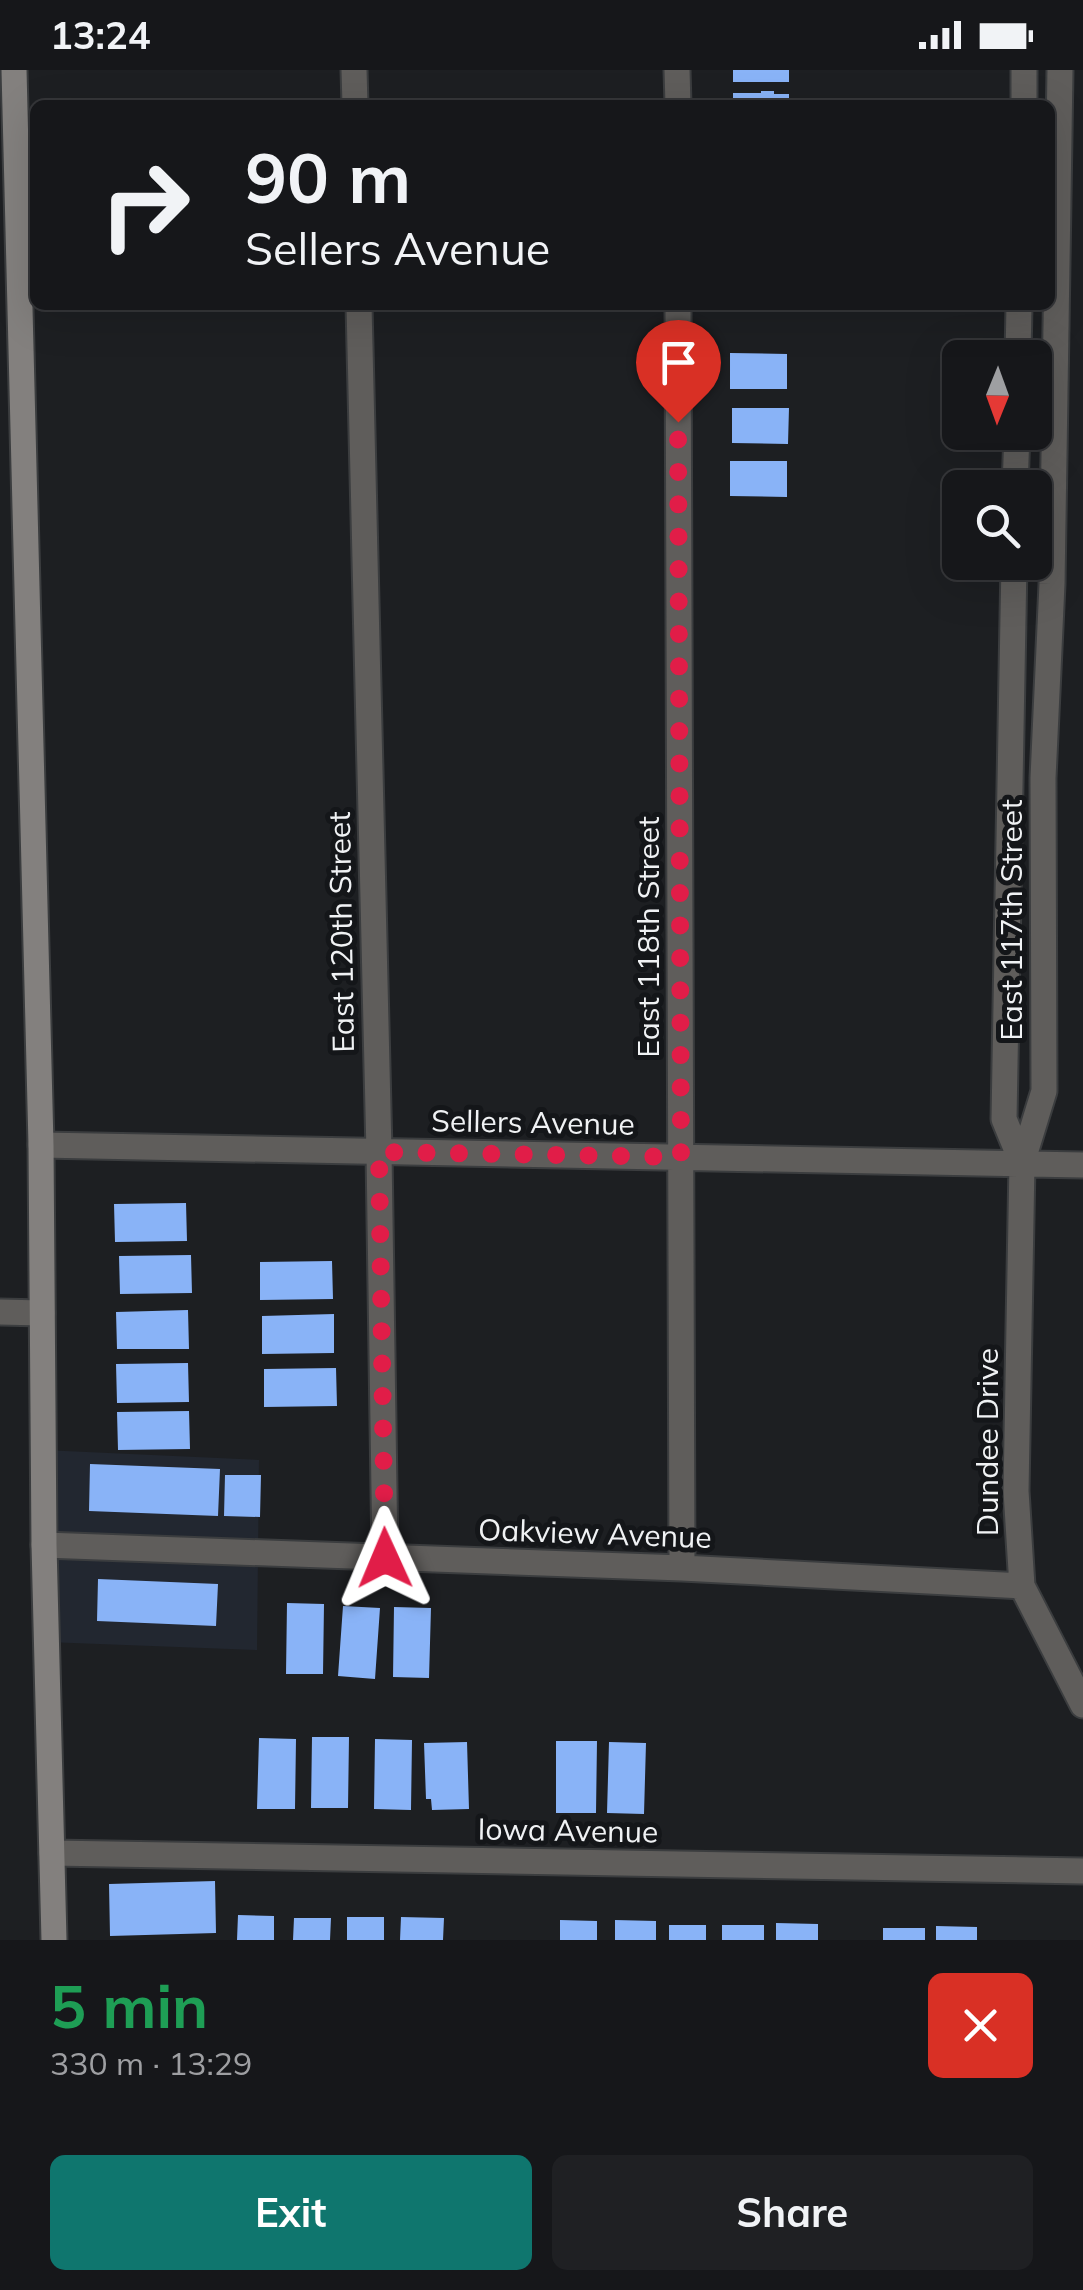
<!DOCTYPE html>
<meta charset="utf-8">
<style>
:root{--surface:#16171a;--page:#1f2023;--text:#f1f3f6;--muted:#9e9fa2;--line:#353639;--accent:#0f766e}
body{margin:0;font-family:Mulish,sans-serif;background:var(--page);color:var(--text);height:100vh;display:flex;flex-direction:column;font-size:38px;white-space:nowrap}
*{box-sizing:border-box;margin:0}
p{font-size:32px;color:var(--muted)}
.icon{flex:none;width:55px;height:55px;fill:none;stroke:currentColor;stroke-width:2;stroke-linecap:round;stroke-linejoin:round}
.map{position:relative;height:1870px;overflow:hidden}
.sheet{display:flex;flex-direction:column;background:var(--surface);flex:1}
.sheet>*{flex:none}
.guide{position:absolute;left:30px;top:30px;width:1025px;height:210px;border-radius:15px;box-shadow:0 10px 40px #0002,0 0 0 2px var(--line);background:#16171a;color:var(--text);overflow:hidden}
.needle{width:65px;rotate:181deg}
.fabs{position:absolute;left:942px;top:270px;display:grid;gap:20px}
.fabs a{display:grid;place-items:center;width:110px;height:110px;border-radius:15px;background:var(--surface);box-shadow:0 10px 40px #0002,0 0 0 2px var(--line);font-size:50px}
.pin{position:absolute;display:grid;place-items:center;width:85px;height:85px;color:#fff;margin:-102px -42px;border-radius:50% 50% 50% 0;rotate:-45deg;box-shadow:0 0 10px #0007}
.pin .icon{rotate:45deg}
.me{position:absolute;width:110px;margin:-55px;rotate:359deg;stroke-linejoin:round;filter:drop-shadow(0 0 8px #0008)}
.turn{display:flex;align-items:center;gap:35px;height:210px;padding:0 50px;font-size:45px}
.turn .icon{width:130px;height:130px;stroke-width:2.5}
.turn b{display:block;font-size:70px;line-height:85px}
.round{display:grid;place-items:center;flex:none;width:105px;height:105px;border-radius:15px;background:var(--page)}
.head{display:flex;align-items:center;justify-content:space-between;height:170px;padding:0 50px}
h1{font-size:60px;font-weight:700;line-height:75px;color:#1e9e55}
.primary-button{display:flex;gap:20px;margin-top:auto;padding:20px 50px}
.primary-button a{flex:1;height:115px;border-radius:15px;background:var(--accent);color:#fff;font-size:40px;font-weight:700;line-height:115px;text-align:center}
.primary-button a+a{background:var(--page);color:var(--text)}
.status{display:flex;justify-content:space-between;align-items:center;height:70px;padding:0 50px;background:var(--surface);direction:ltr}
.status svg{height:28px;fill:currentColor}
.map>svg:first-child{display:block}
.built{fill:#222730}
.building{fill:#89b3f7}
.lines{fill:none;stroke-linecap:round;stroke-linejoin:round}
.street-casing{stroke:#3b3d3f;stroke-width:29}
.secondary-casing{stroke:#3b3d3f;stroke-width:29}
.street{stroke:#5f5d5b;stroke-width:25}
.secondary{stroke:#83807e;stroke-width:25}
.route{stroke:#e11d48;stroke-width:18;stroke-dasharray:0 32.4}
.labels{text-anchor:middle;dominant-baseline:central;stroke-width:10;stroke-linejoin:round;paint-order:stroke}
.street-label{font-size:30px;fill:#f0f2f4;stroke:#141619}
</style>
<div class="status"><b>13:24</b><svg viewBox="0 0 49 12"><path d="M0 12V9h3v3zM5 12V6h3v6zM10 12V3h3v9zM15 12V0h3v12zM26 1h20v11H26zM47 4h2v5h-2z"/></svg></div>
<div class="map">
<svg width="1083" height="1870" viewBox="0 0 1083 1870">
<rect width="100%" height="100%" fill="#1d1f22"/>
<path class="built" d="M43 1380 259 1390 257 1580 47 1572Z"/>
<path class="building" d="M733 0H789V12H733Z
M761 21H774V24H789V35H733V23H761Z
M730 283 787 284V319H730Z
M732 338H789L788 374 732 373Z
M730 391H787V427L730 426Z
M186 1133 187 1171 115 1172 114 1134Z
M191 1185 192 1223 120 1224 119 1186Z
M332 1191 333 1229 260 1230V1192Z
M188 1240 189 1279H117L116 1242Z
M334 1244V1283L262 1284V1246Z
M188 1293 189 1332 117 1333 116 1294Z
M336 1298 337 1336 264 1337V1299Z
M189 1341 190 1379 118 1380 117 1342Z
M90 1394 220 1399 218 1446 89 1441Z
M225 1405H261L260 1447 224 1446Z
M98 1509 218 1514 216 1556 97 1551Z
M287 1533 324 1534 323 1604H286Z
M343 1536 380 1538 375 1609 338 1606Z
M394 1537 431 1538 429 1608 393 1607Z
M312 1667H349L348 1738H311Z
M259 1668 296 1669 295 1739H257Z
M375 1669 412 1670 411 1740 374 1739Z
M556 1671H597L596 1743H556Z
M467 1672 469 1739 432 1740 431 1729H426L424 1673Z
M609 1672 646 1673 644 1744 607 1743Z
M215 1811 216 1863 110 1866 109 1814Z
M238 1845 274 1846V1870H237Z
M347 1847H384V1870H347Z
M401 1847 444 1848 443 1870H400Z
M294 1848H331L330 1870H293Z
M560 1850 597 1851V1870H560Z
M615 1850 656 1851V1870H615Z
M776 1853 818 1854V1870H776Z
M669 1855H706V1870H669Z
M722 1855H764V1870H722Z
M936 1856 977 1857V1870H936Z
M883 1858H925V1870H883Z"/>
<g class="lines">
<g class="street-casing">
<path id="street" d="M354 0 355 35
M677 0 678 35
M1060 0 1052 514 1043 708 1044 1021 1022 1093 1016 1421 1022 1516 1083 1635
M1024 35V0
M359 235 379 1082 385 1488
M678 235 682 1498
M1018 288 1019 235
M1015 418 1017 362
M1014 492 1004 1049 1022 1093
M41 1075 1083 1095
M0 1242 42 1243
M44 1475 682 1498 1022 1516
M52 1783 1083 1801"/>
</g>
<g class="secondary-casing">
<path id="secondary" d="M14 0 41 1075 44 1475 54 1870"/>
</g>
<use href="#street" class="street"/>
<use href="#secondary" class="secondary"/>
</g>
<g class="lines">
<path class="route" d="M385 1488 379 1082 681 1087 678 352"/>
</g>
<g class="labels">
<g class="street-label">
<text transform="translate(1011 850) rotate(-90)">East 117th Street</text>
<text transform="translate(341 862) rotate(-91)">East 120th Street</text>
<text transform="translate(648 867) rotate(-90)">East 118th Street</text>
<text transform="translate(533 1052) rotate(1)">Sellers Avenue</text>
<text transform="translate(987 1372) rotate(-90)">Dundee Drive</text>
<text transform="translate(595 1463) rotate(2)">Oakview Avenue</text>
<text transform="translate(568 1760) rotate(1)">Iowa Avenue</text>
</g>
</g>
</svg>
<div class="fabs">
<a><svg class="needle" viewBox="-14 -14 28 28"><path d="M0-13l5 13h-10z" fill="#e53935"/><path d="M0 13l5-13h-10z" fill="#9e9fa2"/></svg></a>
<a><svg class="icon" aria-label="search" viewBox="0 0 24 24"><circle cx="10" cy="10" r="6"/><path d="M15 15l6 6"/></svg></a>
</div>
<div class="pin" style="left:678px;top:352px;background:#d93025"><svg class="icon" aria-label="arrive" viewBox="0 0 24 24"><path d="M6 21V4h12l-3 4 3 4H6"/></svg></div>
<svg class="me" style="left:385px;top:1488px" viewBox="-20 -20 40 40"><path d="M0-17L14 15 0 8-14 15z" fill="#e11d48" stroke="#fff" stroke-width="4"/></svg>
<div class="guide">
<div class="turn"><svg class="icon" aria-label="right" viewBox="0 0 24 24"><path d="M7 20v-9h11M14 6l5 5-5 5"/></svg><div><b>90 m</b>Sellers Avenue</div></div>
</div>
</div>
<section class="sheet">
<div class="head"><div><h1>5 min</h1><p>330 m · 13:29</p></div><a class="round" style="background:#d93025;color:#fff"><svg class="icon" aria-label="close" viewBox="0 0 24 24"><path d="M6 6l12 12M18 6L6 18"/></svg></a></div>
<div class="primary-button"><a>Exit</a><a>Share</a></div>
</section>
